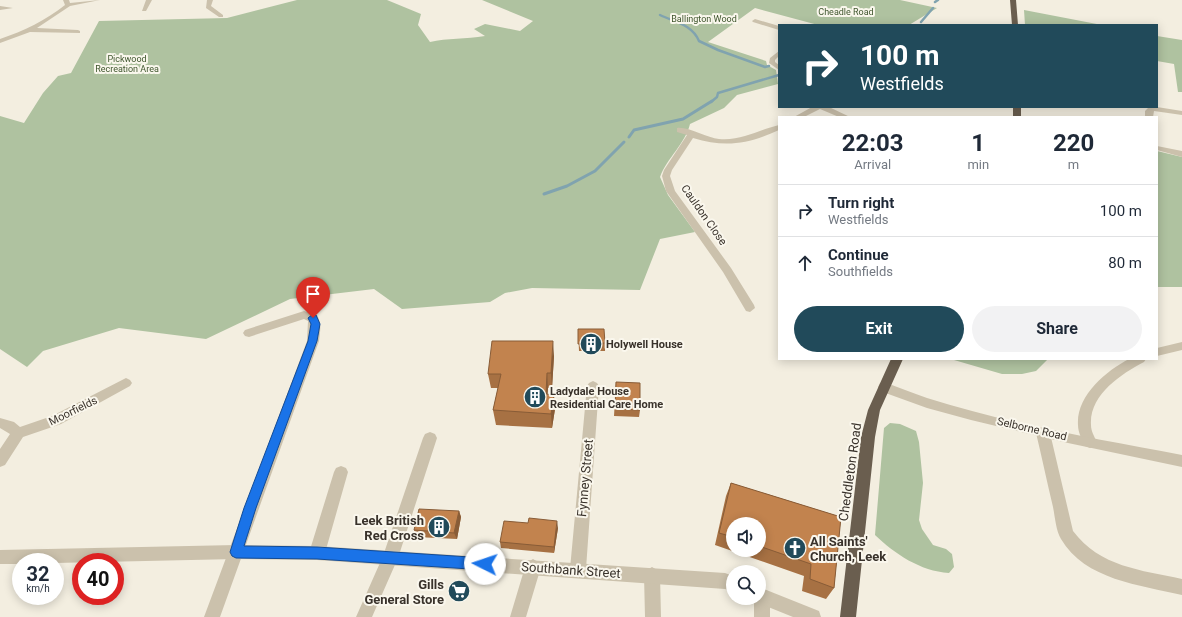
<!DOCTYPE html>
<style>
:root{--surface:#fff;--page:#f2f2f3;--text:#1f2937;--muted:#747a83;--line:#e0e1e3;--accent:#214a5a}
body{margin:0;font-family:Roboto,sans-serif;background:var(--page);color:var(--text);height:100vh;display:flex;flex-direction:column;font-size:15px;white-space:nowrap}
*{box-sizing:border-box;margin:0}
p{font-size:13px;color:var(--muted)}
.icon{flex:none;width:22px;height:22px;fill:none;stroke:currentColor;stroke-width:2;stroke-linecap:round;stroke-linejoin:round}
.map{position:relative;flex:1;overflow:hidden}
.sheet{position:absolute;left:778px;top:116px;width:380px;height:244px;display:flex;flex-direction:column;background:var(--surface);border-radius:0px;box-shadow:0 2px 10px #0003}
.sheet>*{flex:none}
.banner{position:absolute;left:778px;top:24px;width:380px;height:84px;border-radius:0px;box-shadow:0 2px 10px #0003;background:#214a5a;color:#fff;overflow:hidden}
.fabs{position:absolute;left:726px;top:517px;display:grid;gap:8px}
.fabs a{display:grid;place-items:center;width:40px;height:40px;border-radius:50%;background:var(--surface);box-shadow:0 2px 10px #0003;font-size:20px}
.speed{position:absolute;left:12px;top:553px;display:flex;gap:8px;font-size:20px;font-weight:700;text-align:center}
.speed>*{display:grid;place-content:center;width:52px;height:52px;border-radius:50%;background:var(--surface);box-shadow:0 2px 10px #0003;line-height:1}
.speed small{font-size:10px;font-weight:400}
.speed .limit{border:6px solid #d22;background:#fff;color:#111}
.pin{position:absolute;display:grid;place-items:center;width:34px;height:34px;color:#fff;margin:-41px -17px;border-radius:50% 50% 50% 0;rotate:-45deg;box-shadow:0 0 4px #0007}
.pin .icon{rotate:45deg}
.me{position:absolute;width:44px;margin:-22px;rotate:274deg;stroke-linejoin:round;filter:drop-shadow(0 0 3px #0008)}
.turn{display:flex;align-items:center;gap:14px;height:84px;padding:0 16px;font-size:18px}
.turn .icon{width:52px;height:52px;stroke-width:2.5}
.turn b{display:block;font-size:28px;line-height:34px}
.eta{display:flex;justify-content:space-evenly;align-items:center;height:68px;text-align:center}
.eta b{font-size:24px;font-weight:700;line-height:28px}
.primary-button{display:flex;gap:8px;margin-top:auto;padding:8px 16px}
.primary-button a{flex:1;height:46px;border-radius:24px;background:var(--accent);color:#fff;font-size:16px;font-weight:700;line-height:46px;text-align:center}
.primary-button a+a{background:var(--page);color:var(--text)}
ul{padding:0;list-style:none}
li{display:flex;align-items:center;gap:12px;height:52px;padding:0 16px;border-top:1px solid var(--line)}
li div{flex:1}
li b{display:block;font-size:15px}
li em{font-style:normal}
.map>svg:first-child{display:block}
.green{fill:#afc2a0}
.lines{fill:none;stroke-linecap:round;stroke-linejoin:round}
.stream-far1{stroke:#80a3af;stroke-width:2.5}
.stream{stroke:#80a3af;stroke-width:3}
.minor{fill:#cbc1ac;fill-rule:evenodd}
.tertiary{fill:#cbc1ac;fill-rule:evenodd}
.trunk{fill:#6a5e4f;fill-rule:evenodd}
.wall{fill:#a77143;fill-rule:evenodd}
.shaded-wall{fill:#885c37}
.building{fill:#c2834e;stroke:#885c37}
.route{fill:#1a73e8;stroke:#114b97}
.labels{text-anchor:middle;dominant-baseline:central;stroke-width:4;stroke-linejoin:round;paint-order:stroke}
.far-park-label{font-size:9px;fill:#40572f;stroke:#faf7ed}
.street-label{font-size:11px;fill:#39322b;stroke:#faf7ed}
.poi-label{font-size:11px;font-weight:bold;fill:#39322b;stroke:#faf7ed;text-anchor:start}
.near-street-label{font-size:13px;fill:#39322b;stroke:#faf7ed}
.near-poi-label{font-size:13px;font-weight:bold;fill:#39322b;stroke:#faf7ed;text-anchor:end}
</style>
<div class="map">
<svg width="1182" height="617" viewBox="0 0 1182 617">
<rect width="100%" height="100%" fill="#f3eee0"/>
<path class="green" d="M297 0H387L421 14 418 25 430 42C447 38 466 39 485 36L474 29 485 24 520 31 533 21 482 0H900L937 8 909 25H818L755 8 708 42 766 61 767 65 776 70 778 84 737 95 724 108 690 124C685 144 667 158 660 177L668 195 695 232 660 239 640 290 532 288 505 293 490 302 402 309 374 289 290 299 206 339 119 328 43 351 27 367 0 349V116L24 123 43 93 58 76 71 73 99 21 227 18Z
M1024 10 1102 25H1025Z
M1157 36 1182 40V92H1178L1174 64 1157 61Z
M1157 151 1182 157V287H1157Z
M941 359H1048L1036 371 1022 374H1002L954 360Z
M890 423 900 424 916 431 919 442 923 483 919 520 922 529 933 545 946 549 952 554 954 567 949 573C920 571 895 554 875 535L884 428Z"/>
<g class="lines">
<path class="stream-far1" d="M935 2 938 0
M660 15C674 22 692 24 699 41L718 50 765 67 769 66
M921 22 933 8
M711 102 717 97 718 93 779 75"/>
<path class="stream" d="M629 137 634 130 683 119 712 101
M544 194 567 186 595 171 624 142"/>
<path class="minor" d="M63 0H69L70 3 100 0 70 6 37 28 78 30 80 31V33L30 32 0 43V39C24 31 46 20 65 5Z
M146 0H152L146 11H142Z
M207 0H213L211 6 223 15V17H219L206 8Z
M0 6 13 8 0 10Z
M755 19 779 26V30L753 22 752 21Z
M779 51V56L775 60V62L779 65V70L769 63 770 58Z
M812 107H829L850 117H839L820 109 804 117H794Z
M1149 107H1157L1182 111V115L1154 111 1153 117H1145V111Z
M779 125V130C748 144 726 148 693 138L672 170 670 176 675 191 731 268 754 305 755 308 750 312 746 311 723 272 666 191 662 176 664 170 687 135 677 132V128C687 126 707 138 719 139 742 141 758 130 779 125Z
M304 311 317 315C322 324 320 331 319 341L220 617H204L307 341 308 321 304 319 249 337 245 336 243 333 245 330Z
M1182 342V350L1157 356V348Z
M1129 359H1146L1144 362C1121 374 1089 395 1091 425 1091 431 1094 436 1097 442L1095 446 1090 448 1085 446C1082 440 1078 432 1078 425 1076 396 1106 371 1129 359Z
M126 378 130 380 132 383 130 386 61 424 23 437 5 465 0 467V449L10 434 0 428V418L14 422 20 427 52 416Z
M593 381 597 383 599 386 586 569 583 574 578 577 573 574 570 569 587 386 589 383Z
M1043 427 1048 429 1050 433 1073 531C1100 567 1141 570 1182 579V595C1140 585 1085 580 1061 539 1056 531 1055 517 1053 507 1047 482 1042 458 1036 433L1038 429Z
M430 432 435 434 437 438 398 558 372 617H356L383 556 423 438 425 434Z
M341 466 346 468 348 472 325 553 322 558 317 560 312 558 309 553 334 472 336 468Z
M533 559 538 562 541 567 526 617H510L525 567 528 562Z
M652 567 657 570 660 575 661 617H645L644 575 647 570Z
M762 589 768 591 770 597V617H754V598H759V590Z"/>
<path class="tertiary" d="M1157 146 1182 151V157L1157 150Z
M884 382C898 387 912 393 927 398 1009 424 1097 439 1182 455V467L1068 443 971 420 927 408 880 391 878 387 880 383Z
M236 545 317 546 725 573 733 576V592L725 589 317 560 236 559 55 563 21 562V564H0V550Z
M759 587 819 611 821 617H793L753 601 752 598H759Z"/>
<path class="trunk" d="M1010 0H1016L1018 25H1012Z
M1013 107H1021V117H1013Z
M891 359H903L880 410 875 437 856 617H840L861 437 868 410Z"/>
</g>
<path class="wall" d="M578 329 605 343V351H579Z
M554 356 552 388H548L547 394 555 409 552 428 496 425 493 410 498 388H491L488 374Z
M616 382 640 410 639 417 614 416Z
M731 483 841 517 834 588 826 599 802 591 804 576 715 545 726 496ZM733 524H759V550H733Z
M459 511 461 517 457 539 416 537 414 530Z
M558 528 554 553 501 548 500 542Z"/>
<path class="shaded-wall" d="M553 341 554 356 552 388 551 373Z
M547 373 548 388 547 408 546 394Z
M554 395 555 409 552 428 551 414Z
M459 511 461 517 457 539 454 533Z
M557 521 558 528 554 553V547Z"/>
<path class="building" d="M578 329H604L605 343 578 344Z
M492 341H553L551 373H547L546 394 554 395 551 414 493 410 501 374H488Z
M616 382 640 383V410L615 409Z
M731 483 841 517 834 588 810 579 811 564 759 546V524H733V537L719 533Z
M419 509 459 511 454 533 414 530Z
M529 518 557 521 554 547 500 542 504 521 528 523Z"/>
<path class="route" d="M313 314 316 315 320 324 317 341 256 508 244 546 317 547 485 558 490 560 491 564 490 568 485 570 317 559 236 558 232 556 230 552 244 508 308 341 311 324 308 318Z"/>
<defs>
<g id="building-disc" transform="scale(1.15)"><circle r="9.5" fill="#214a5a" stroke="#faf7ed"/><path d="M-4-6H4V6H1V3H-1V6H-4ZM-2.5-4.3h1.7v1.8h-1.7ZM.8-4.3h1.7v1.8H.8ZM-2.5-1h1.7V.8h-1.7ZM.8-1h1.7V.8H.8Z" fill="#fff"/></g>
<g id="church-disc" transform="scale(1.15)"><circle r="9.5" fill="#214a5a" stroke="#faf7ed"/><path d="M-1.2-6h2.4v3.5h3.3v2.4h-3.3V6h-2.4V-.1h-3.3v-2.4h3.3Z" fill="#fff"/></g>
<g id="supermarket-disc" transform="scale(1.15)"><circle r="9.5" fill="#214a5a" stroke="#faf7ed"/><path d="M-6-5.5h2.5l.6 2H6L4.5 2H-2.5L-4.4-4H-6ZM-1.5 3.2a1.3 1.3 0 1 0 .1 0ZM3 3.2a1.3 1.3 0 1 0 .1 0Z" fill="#fff"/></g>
</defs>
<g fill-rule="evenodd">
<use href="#building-disc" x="591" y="344"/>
<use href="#building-disc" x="535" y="397"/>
<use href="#building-disc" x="439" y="527"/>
<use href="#church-disc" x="795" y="548"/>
<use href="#supermarket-disc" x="459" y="591"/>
</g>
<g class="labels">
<g class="far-park-label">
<text x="846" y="12">Cheadle Road</text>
<text x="704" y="19">Ballington Wood</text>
<text x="127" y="59">Pickwood<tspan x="127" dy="10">Recreation Area</tspan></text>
</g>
<g class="street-label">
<text transform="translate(704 215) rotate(55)">Cauldon Close</text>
<text transform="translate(73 411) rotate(-26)">Moorfields</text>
<text transform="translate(1032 429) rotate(13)">Selborne Road</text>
</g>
<g class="poi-label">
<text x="606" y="344">Holywell House</text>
<text x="550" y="391">Ladydale House<tspan x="550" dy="13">Residential Care Home</tspan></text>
</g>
<g class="near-street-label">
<text transform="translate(850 472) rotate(-82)">Cheddleton Road</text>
<text transform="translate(585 478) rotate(-85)">Fynney Street</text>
<text transform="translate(571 570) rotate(4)">Southbank Street</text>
</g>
<g class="near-poi-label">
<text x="424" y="520">Leek British<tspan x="424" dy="15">Red Cross</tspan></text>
<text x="810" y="541" text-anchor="start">All Saints'<tspan x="810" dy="15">Church, Leek</tspan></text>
<text x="444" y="584">Gills<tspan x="444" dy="15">General Store</tspan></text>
</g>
</g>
</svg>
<div class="fabs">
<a><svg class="icon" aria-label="sound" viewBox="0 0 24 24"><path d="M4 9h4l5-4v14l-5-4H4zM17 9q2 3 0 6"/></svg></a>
<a><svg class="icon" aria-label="search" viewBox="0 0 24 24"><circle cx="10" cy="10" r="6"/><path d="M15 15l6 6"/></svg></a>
</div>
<div class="speed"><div>32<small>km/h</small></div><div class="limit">40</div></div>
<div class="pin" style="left:313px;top:318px;background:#d93025"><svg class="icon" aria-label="arrive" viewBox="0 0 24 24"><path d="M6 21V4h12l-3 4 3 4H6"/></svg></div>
<svg class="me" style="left:485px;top:564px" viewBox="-20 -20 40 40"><circle r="19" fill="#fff"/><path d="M0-13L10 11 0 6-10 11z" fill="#1a73e8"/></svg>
<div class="banner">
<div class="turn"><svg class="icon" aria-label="right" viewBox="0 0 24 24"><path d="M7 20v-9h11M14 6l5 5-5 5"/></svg><div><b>100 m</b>Westfields</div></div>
</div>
<section class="sheet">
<div class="eta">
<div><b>22:03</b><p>Arrival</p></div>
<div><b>1</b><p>min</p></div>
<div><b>220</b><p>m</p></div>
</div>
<ul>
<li><svg class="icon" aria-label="right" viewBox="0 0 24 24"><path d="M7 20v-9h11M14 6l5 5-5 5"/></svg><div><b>Turn right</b><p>Westfields</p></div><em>100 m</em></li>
<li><svg class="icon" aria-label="ahead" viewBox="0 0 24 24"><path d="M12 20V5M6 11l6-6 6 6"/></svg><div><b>Continue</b><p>Southfields</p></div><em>80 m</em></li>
</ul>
<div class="primary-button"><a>Exit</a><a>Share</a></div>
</section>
</div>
